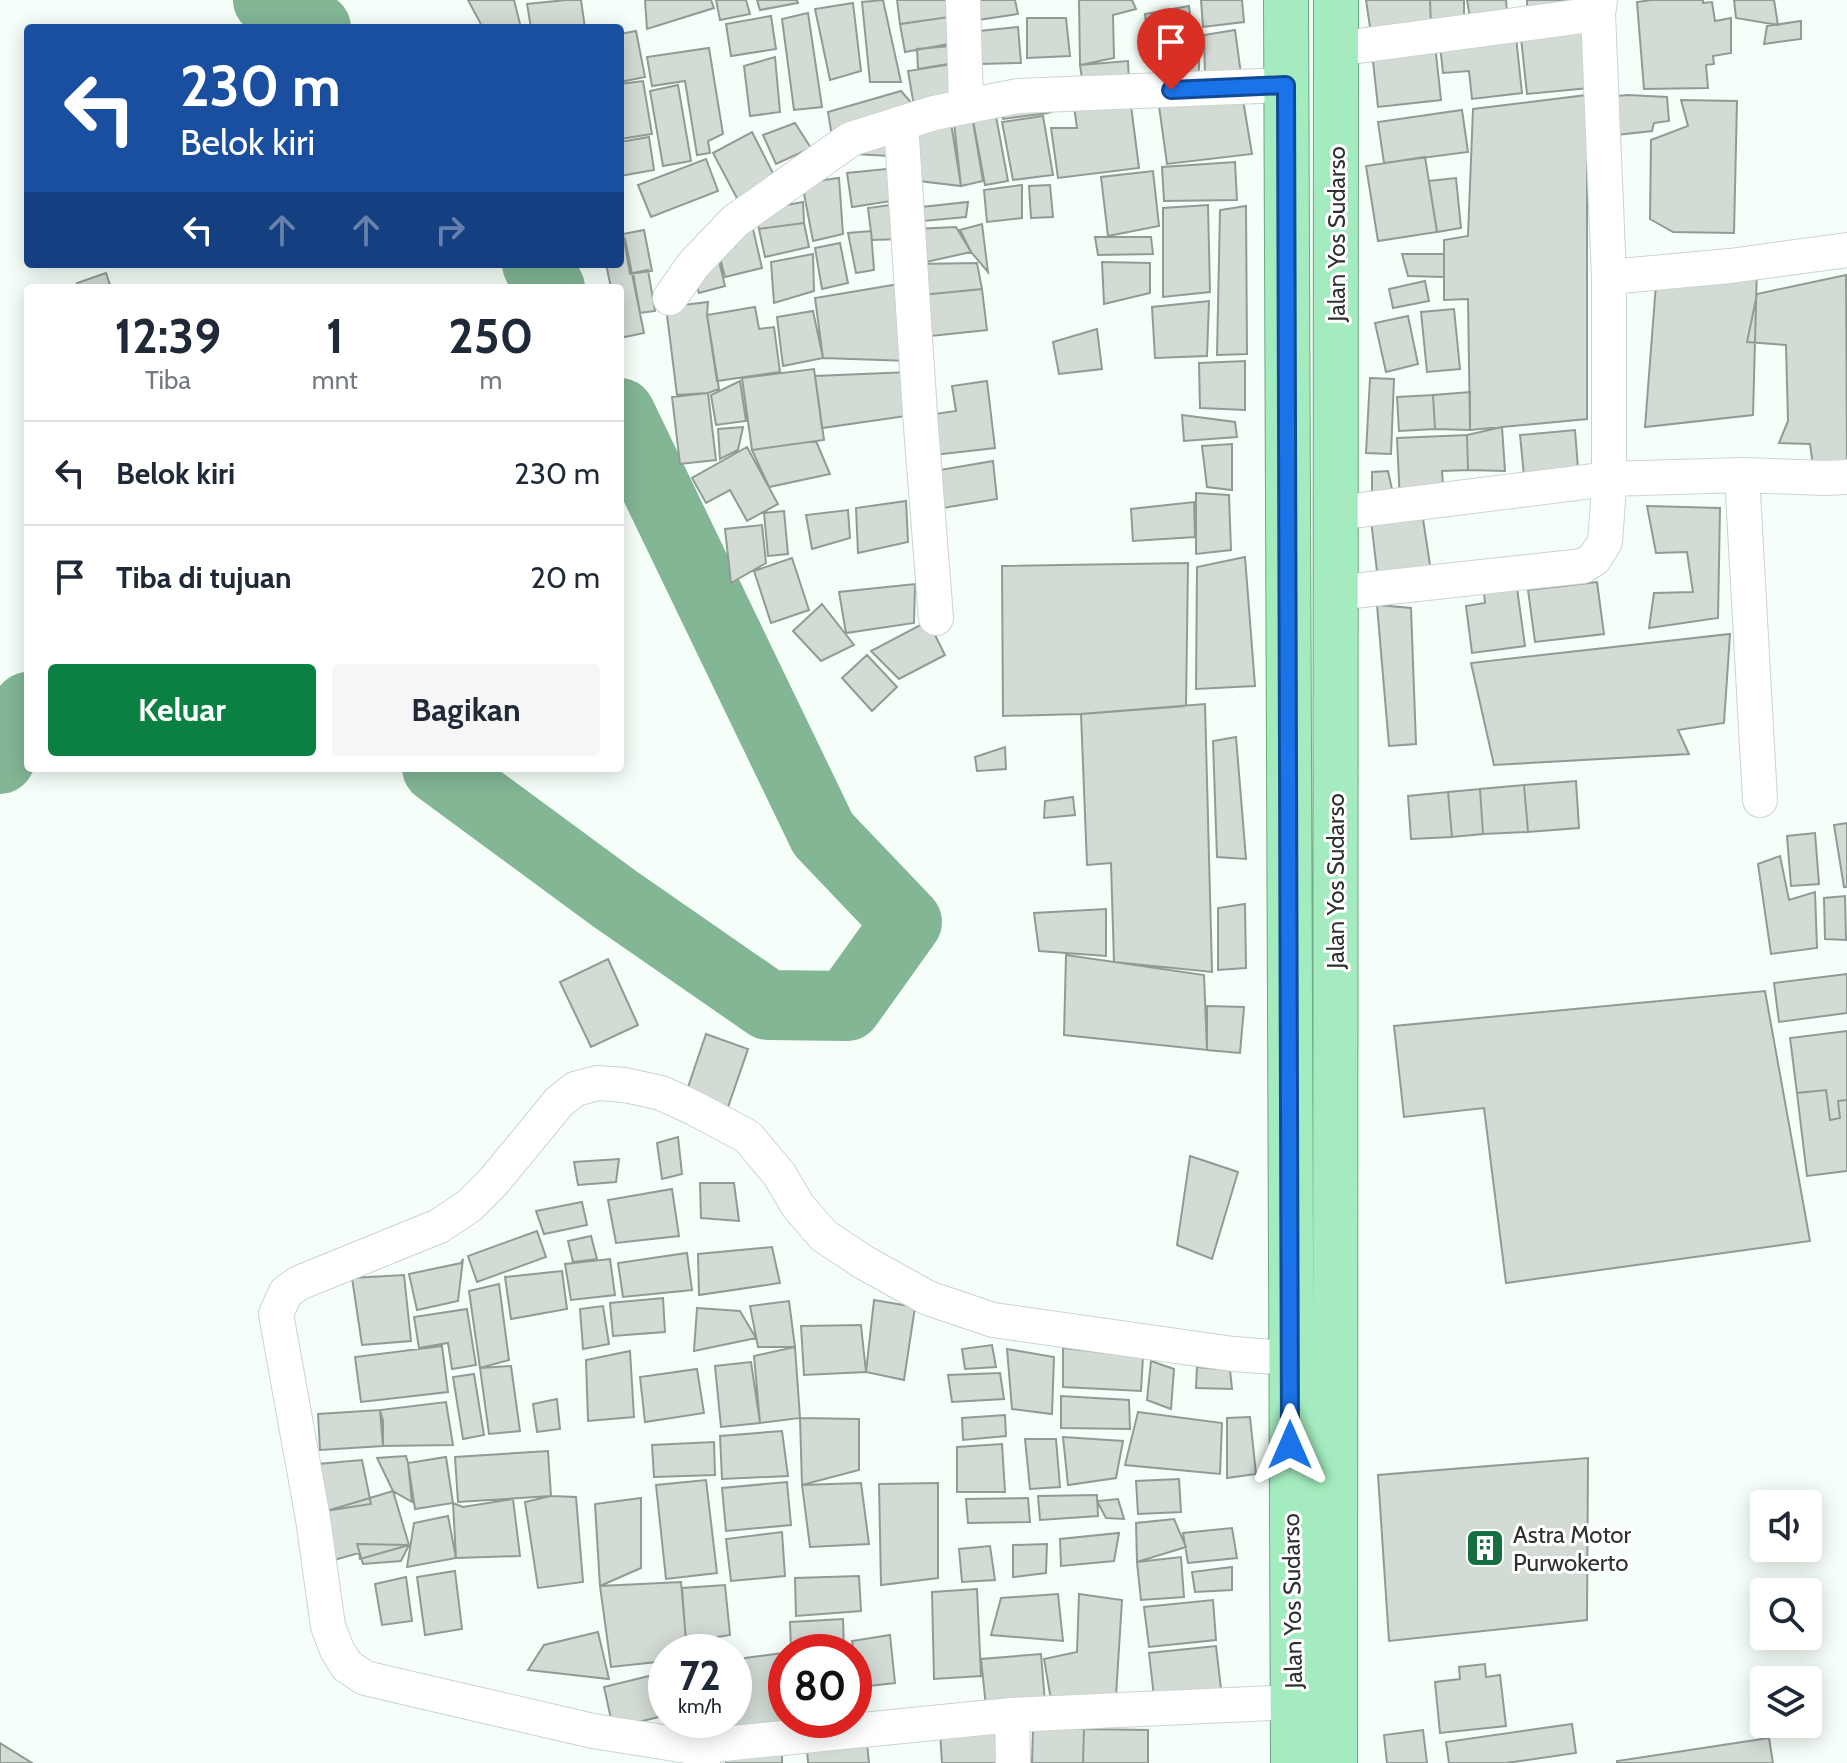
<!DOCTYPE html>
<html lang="id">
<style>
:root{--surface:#fff;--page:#f6f6f7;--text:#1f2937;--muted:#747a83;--line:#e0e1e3;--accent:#0b8043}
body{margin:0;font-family:Cabin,sans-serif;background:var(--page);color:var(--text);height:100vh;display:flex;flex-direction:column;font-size:30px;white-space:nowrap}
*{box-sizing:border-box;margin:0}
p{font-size:26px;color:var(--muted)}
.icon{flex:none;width:44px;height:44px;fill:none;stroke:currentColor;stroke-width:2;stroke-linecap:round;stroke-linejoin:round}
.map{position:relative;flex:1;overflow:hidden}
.details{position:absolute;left:24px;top:284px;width:600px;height:488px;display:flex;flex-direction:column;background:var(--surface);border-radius:8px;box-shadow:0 4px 20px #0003}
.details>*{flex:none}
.hud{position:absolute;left:24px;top:24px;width:600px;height:244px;border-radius:8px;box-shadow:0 4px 20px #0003;background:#1a4fa0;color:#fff;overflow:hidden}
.buttons{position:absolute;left:1750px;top:1490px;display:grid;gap:16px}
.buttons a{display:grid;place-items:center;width:72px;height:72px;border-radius:8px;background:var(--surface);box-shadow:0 4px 20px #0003;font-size:40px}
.speed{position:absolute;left:648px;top:1634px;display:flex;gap:16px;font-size:40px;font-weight:700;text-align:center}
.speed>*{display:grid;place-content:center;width:104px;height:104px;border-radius:50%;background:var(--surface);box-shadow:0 4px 20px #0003;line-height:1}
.speed small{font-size:20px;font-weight:400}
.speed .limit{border:12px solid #d22;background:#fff;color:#111}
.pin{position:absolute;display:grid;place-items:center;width:68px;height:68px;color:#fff;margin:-82px -34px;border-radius:50% 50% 50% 0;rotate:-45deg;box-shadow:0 0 8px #0007}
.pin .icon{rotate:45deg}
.me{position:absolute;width:88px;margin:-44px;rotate:0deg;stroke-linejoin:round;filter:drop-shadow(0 0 6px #0008)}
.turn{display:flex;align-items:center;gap:28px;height:168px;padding:0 24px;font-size:36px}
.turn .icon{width:104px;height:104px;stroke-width:2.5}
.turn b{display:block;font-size:56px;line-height:68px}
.lanes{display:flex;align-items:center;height:76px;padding:0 24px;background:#0003;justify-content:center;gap:40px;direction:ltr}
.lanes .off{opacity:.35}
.eta{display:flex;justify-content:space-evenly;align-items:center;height:136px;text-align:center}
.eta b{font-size:48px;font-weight:700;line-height:56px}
.action{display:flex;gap:16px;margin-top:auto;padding:16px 24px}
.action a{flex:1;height:92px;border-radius:8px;background:var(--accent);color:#fff;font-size:32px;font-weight:700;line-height:92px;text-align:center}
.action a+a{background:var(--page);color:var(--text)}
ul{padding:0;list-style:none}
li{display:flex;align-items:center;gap:24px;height:104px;padding:0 24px;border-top:2px solid var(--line)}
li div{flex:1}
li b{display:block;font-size:30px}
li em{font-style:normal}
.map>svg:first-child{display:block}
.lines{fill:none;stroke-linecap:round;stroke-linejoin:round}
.river{stroke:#82b695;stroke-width:70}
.building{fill:#d3dbd5;stroke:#929a95;stroke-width:2}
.minor-casing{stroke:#cbd4ce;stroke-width:36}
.trunk-casing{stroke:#6ca782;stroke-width:46}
.minor{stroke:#fff;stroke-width:34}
.trunk{stroke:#a4ecbf;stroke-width:44}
.route-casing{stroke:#114b97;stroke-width:20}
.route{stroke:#1a73e8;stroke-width:14}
.labels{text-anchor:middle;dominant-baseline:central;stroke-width:6;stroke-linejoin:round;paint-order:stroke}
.street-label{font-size:24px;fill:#2e312f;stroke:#fff}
.poi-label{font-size:24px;fill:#2e312f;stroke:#fff;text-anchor:start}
</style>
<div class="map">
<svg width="1847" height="1763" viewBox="0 0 1847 1763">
<rect width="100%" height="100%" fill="#f5fef8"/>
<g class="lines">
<path class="river" d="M268 0 316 28
M537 264 550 288
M0 759 28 707
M437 768 615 899 768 1005 847 1006 907 922 823 834 620 413"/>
</g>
<path class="building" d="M468 0H514L521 28H483Z
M566 0H581L585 28H531L527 4Z
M645 0H711L714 8 647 29Z
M716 0H746L750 14 720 20Z
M757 0H797L798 3 760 10Z
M883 0 901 82H870L862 2Z
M897 0H947L949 17 900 24Z
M977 0H1015L1018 14 978 20Z
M1079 0H1132L1136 9 1113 15 1114 58 1080 65Z
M1201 0H1242L1244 22 1203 27Z
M1366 0H1430L1431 28 1371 34Z
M1430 0H1464V21L1431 28Z
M1467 0H1506L1507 14 1470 18Z
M1527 0H1580L1527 11Z
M1652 0H1703V3L1712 2 1715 21 1731 18V53L1713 56 1714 64 1706 65 1708 88 1644 89 1637 2Z
M1734 0H1774L1778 25 1736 18Z
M853 3 861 71 830 80 815 9Z
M1189 6 1193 42 1149 50 1145 14Z
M808 13 822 107 794 110 782 19Z
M771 16 776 49 731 56 726 24Z
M949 17 954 43 905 52 900 24Z
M1027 18H1066L1070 56 1027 58Z
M1801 21V39L1764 44 1767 26Z
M1018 27 1021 63 979 64V31Z
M1235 30 1241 74 1205 77 1204 35Z
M636 31 645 77 620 82V34Z
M1583 31 1589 88 1527 94 1521 38Z
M1516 37 1522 93 1472 99 1469 71 1443 73 1440 45Z
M1435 45 1441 100 1378 107 1372 52Z
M951 46 954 63 918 69 917 49Z
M709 48 723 134 708 141 710 153 697 155 685 81 652 86 647 57Z
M1199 49V76L1154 80 1156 58Z
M775 57 780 112 750 116 744 66Z
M1128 61 1129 83 1084 93 1080 65Z
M952 64 957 103 915 112 908 71Z
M643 81 652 134 620 139V84Z
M678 85 691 161 663 166 650 91Z
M901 91 915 107 833 143 828 112Z
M1242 94 1252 154 1167 164 1158 99Z
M1587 95V419L1470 430 1468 299 1444 300V240L1468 236 1473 109Z
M1628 95 1667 97 1669 121 1654 123 1652 131 1608 136 1607 97Z
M1130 98 1139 168 1058 178 1051 128H1077L1073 99Z
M1681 100 1737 101 1734 233 1673 232 1650 219 1651 140 1688 126Z
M1001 105 1058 109 1048 113 1003 119Z
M971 110 983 181 961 186 953 114Z
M1462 110 1468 152 1384 163 1378 122Z
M995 111 1008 181 985 185 972 115Z
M1043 116 1053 175 1013 180 1002 122Z
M795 123 811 148 776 164 763 135Z
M951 123 961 186 919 181 911 127Z
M892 130 889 156 853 154Z
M752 132 778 183 740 204 713 153Z
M649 137 654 170 620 176V142Z
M1425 157 1437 232 1378 241 1366 166Z
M706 159 718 191 651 217 638 185Z
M1235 162 1237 200 1164 201 1162 167Z
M896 168 898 200 852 207 847 173Z
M1153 171 1159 226 1108 236 1101 177Z
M839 178 843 234 813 241 802 183Z
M1456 178 1461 228 1437 232 1429 181Z
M1022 185V218L987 222 984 190Z
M1050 185 1053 217 1031 218 1029 186Z
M803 202 804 223 759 229 754 211Z
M968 202 966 217 923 221 922 207Z
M898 204 901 239 872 240 868 208Z
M1208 205 1210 292 1163 297V208Z
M1246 206 1247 354 1217 355 1220 210Z
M804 223 809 247 765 257 759 229Z
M982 224 988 272 971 252 960 230Z
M956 227 971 252 917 264 914 229Z
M753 229 762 268 725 277 718 250 735 246 732 234Z
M644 230 652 271 630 274 623 234Z
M871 231 874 270 856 273 848 233Z
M1095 237H1151L1153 254 1098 255Z
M625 239 644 333 620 338V288H611L606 264H620V240Z
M840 243 848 283 822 289 815 248Z
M813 254 814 291 774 303 771 262Z
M1402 254H1444V277L1408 276Z
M719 261 725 286 699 293 692 269Z
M1102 262 1150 263V293L1104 304Z
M977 263 982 289 922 295 917 264Z
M1757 266 1753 415 1645 427 1656 284Z
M648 270 655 311 640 313 633 273Z
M106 273 111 288H79L77 283Z
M1846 275 1847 469 1814 473 1810 444 1779 443 1788 421 1786 345 1747 342 1757 294Z
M1425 281 1429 301 1393 308 1389 289Z
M905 283 909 361 823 358 815 298Z
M982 289 987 330 931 336 922 295Z
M1209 301 1207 356 1155 358 1152 307Z
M708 302 707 315 719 389 708 393 677 395 666 307Z
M755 307 759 329 774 327 780 372 717 381 707 315Z
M1454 309 1460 369 1427 372 1421 312Z
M813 311 823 358 783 366 777 317Z
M1408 316 1418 364 1386 372 1375 323Z
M1097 329 1102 369 1059 374 1053 342Z
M1245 361V410L1200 408 1199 363Z
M814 369 824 440 752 450 742 378Z
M910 372 920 414 822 428 815 376Z
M1370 378 1394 379 1391 454 1366 453Z
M740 381 746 421 716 425 711 395Z
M987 381 995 448 934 455 928 415 956 411 952 386Z
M1470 392V430L1435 429 1433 395Z
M708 393 716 460 680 464 672 397Z
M1433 395 1435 429 1399 431 1397 397Z
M1182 415 1235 422 1237 437 1184 441Z
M743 427 738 450 720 459 718 429Z
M1502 427 1505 471 1468 470 1467 435Z
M1575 430 1579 481 1525 486 1520 435Z
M1467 435 1468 470 1442 471 1444 500 1400 502 1397 438Z
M816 441 830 474 769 487 752 450Z
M1232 444V490L1207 487 1202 446Z
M747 447 778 504 747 521 730 490 706 503 692 478Z
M993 461 997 499 937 509 934 471Z
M1388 471 1393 494H1372V472Z
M1196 493 1229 495 1231 550 1196 554Z
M906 501 908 542 858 553 856 508Z
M1194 502 1195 537 1133 541 1131 509Z
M1647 506 1720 508 1718 618 1649 628 1654 593 1693 592 1687 552 1656 553Z
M848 510 850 538 812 549 806 515Z
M784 511 788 554 768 556 764 513Z
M1423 519 1432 578 1378 580 1371 520Z
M762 525 766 563 731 583 725 529Z
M1245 557 1255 686 1196 689 1197 567Z
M792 558 809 610 771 623 754 571Z
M1188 563 1186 706 1081 714 1003 716 1002 566Z
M1597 582 1604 634 1535 642 1528 590Z
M915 584 914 623 846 633 839 592Z
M1517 588 1525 646 1472 653 1466 606 1485 603 1484 593Z
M822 604 854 645 821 661 793 631Z
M1377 605 1411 608 1416 744 1389 746Z
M928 621 945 655 899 679 871 651Z
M1730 634 1724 723 1678 730 1689 754 1494 765 1471 663Z
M867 655 897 687 872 711 842 678Z
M1205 704 1212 972 1114 962 1111 863 1087 865 1081 714Z
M1236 737 1246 859 1217 857 1213 741Z
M1005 747 1006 769 977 771 975 757Z
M1576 781 1579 828 1528 832 1524 785Z
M1524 785 1528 832 1483 834 1480 789Z
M1480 789 1483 834 1452 837 1448 792Z
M1448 792 1452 837 1411 839 1408 796Z
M1073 797 1075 815 1044 818 1045 801Z
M1847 823V887H1844L1834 825Z
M1815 833 1819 884 1791 886 1787 836Z
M1780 856 1789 900 1815 892 1817 948 1771 954 1758 864Z
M1845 896 1846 940 1825 939 1824 898Z
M1245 904 1246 968 1218 970V908Z
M1106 909V956L1039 951 1034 913Z
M1066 955 1204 975 1207 1050 1064 1035Z
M608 959 638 1025 591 1047 560 982Z
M1847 974V1013L1779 1022 1774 983Z
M1765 991 1810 1241 1506 1283 1484 1108 1404 1117 1394 1026Z
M1207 1006 1244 1007 1240 1053 1207 1050Z
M1847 1031V1100L1838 1101 1840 1118 1830 1120 1826 1090 1797 1093 1790 1038Z
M706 1034 748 1049 727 1110 685 1096Z
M1826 1090 1830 1120 1840 1118 1838 1101 1847 1100V1171L1807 1176 1797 1093Z
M678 1137 682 1174 662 1179 657 1143Z
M1190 1156 1238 1172 1212 1259 1177 1245Z
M619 1159 616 1182 578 1185 574 1162Z
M700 1183H734L739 1221 701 1218Z
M672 1189 679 1236 616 1243 608 1200Z
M582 1202 587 1225 544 1234 536 1211Z
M537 1231 546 1257 477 1282 468 1256Z
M591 1236 597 1259 573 1262 568 1241Z
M772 1247 780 1283 699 1295 698 1254Z
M687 1253 692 1290 623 1297 618 1263Z
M463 1259 458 1301 417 1310 409 1274 461 1263Z
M610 1259 615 1295 571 1300 565 1264Z
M562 1271 567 1309 511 1319 505 1277Z
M404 1275 411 1341 362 1345 352 1278Z
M499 1284 509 1360 480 1368 469 1291Z
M663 1298 665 1332 613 1336 610 1303Z
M874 1300 915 1307 904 1380 866 1372Z
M789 1301 795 1347H758L750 1306Z
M603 1306 609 1344 583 1349 580 1309Z
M697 1308 740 1311 756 1338 694 1351Z
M467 1309 476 1365 452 1369 448 1343 419 1348 414 1317Z
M861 1325 866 1372 804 1375 801 1326Z
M992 1345 996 1367 965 1369 962 1349Z
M442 1346 448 1392 361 1402 355 1357Z
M795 1347 800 1418 760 1423 754 1356Z
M1063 1348 1143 1357 1141 1391 1063 1387Z
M1007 1349 1054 1357 1052 1414 1012 1409Z
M630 1351 634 1417 588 1421 586 1360Z
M1151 1361 1174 1369 1171 1409 1147 1400Z
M751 1362 760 1423 721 1427 715 1366Z
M511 1366 520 1431 489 1434 480 1368Z
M1197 1367 1230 1370 1232 1389 1196 1388Z
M697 1369 704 1413 645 1422 640 1377Z
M1000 1373 1004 1399 952 1402 948 1375Z
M474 1374 484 1435 463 1439 453 1377Z
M1061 1396 1129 1400 1130 1429 1061 1428Z
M557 1399 560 1429 537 1432 533 1404Z
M446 1402 453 1445 383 1446V1421L380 1410Z
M380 1410 383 1446 320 1450 318 1414Z
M1138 1412 1222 1423 1220 1474 1125 1465Z
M1005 1415 1006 1436 963 1440 962 1418Z
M1250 1417 1256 1474 1227 1478V1418Z
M800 1418 859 1419V1470L802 1485Z
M782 1431 788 1476 722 1479 720 1436Z
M1063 1437 1123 1441 1116 1478 1068 1485Z
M1025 1439H1056L1060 1487 1030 1489Z
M714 1442 715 1475 654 1477 652 1445Z
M1002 1444 1005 1492H957V1447Z
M548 1451 551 1496 458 1502 455 1457Z
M406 1456 408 1463 412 1502 393 1491 377 1458Z
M446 1457 453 1503 415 1509 408 1463Z
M1588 1458 1587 1620 1389 1641 1378 1475Z
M362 1460 371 1504 325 1511 318 1464Z
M1179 1479 1181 1512 1138 1514 1136 1481Z
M706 1480 717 1573 666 1579 656 1485Z
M787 1482 791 1525 726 1531 722 1488Z
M861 1483 869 1544 810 1547 802 1485Z
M938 1483V1578L881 1585 879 1484Z
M393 1491 409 1545 360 1559 359 1553 334 1560 320 1513Z
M1097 1495 1098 1516 1040 1520 1038 1496Z
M551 1496 576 1497 583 1582 538 1588 525 1502Z
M641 1498V1568L600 1586 595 1504Z
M1028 1498 1030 1522 968 1523 966 1499Z
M513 1499 520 1556 456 1558 453 1503 463 1507Z
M1118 1499 1124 1519 1106 1518 1097 1501Z
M448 1516 456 1558 407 1567 414 1523Z
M1174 1519 1186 1547 1137 1562 1136 1523Z
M1232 1528 1237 1558 1188 1563 1183 1533Z
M782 1532 785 1576 731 1581 726 1539Z
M1119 1533 1114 1561 1061 1566 1060 1539Z
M357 1544 409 1545 401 1561 363 1564Z
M1047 1544 1046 1573 1013 1577V1545Z
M990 1546 995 1580 962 1582 959 1549Z
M1181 1557 1184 1597 1141 1600 1137 1562Z
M1232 1567V1590L1195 1592 1192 1572Z
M455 1571 462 1629 425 1635 417 1577Z
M859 1576 861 1611 796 1616 795 1578Z
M406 1577 412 1621 382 1625 375 1584Z
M681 1582 687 1652H666V1661L611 1667 600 1586Z
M725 1585 730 1635 686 1642 682 1588Z
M977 1589 981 1676 934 1679 932 1592Z
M1058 1594 1063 1641 991 1635 1001 1598Z
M1079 1594 1122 1600 1116 1696 1051 1700 1044 1659 1077 1652Z
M1213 1600 1216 1640 1149 1647 1144 1607Z
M843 1619 844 1652H791L790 1622Z
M598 1632 609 1679 528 1670 544 1645Z
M890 1635 895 1683 860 1687 852 1641Z
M1216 1646 1221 1689 1154 1697 1149 1653Z
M784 1653 786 1720H793L721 1729 723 1720H734V1671L745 1658Z
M1041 1654 1045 1702 986 1707 981 1659Z
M661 1664H666V1712H664Z
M1485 1664 1486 1677 1500 1675 1506 1726 1440 1733 1435 1682 1460 1679 1459 1667Z
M649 1676 659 1717 613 1728 604 1687Z
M1572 1724 1576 1753 1506 1763H1449L1446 1742Z
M995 1728 997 1763H942L940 1731Z
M1033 1729H1084L1083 1763H1032Z
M1084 1729 1148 1730V1763H1083Z
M1423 1730 1427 1763H1387L1384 1735Z
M1769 1738 1773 1763H1617V1761Z
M0 1743 32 1763H0Z
M867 1743 869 1763H808L807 1748Z
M782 1753V1763H726L725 1756Z"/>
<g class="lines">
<g class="minor-casing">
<path id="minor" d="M963 0 966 105
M1336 49 1598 14 1600 0
M901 123 920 414 936 618
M1609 277 1730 266 1847 250
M670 298 693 265 735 221 851 139 934 113 1018 96 1286 85
M1742 475 1760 800
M1337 513 1608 479 1742 475 1825 478 1847 477
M1335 593 1583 566 1594 559 1605 542 1609 488V277L1598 14
M1012 1715 1013 1763
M694 1747 1012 1715 1293 1702
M703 1763 694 1747 593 1731 429 1693 365 1678 347 1666 337 1650 328 1626 313 1519 276 1314 286 1292 299 1283 439 1226 469 1206 494 1181 559 1102 575 1089 598 1083 625 1085 661 1093 694 1108 748 1137 779 1174 798 1206 824 1236 865 1263 928 1298 993 1320 1233 1354 1290 1358"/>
</g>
<g class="trunk-casing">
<path id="trunk" d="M1286 0 1293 1763
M1335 1763 1336 0"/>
</g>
<use href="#minor" class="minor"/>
<use href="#trunk" class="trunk"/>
</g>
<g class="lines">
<g class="route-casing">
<path id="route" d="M1171 90 1286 85 1290 1445"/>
</g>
<use href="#route" class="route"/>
</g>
<defs>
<g id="building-square" transform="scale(2)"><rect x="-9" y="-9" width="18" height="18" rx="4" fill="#156f42" stroke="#fff"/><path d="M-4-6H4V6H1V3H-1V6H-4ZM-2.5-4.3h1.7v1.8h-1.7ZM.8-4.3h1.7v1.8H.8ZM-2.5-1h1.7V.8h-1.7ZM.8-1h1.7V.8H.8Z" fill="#fff"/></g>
</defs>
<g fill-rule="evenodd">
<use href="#building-square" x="1485" y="1548"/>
</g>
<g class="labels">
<g class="street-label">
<text transform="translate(1336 234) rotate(-90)">Jalan Yos Sudarso</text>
<text transform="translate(1335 881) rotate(-90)">Jalan Yos Sudarso</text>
<text transform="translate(1292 1601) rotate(-91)">Jalan Yos Sudarso</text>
</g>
<g class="poi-label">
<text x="1513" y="1534">Astra Motor<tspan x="1513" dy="28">Purwokerto</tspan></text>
</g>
</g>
</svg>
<div class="buttons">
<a><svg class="icon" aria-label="sound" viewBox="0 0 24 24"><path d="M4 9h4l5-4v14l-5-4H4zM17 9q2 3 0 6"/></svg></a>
<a><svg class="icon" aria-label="search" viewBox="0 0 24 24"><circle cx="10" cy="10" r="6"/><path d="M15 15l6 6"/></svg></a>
<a><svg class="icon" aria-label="layers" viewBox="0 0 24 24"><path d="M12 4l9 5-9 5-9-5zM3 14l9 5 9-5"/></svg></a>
</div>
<div class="speed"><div>72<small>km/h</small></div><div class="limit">80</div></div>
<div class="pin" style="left:1171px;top:90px;background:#d93025"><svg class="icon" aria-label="arrive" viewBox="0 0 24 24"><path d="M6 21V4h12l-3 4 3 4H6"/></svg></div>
<svg class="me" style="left:1290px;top:1445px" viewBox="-20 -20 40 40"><path d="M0-17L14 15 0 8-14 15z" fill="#1a73e8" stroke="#fff" stroke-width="4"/></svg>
<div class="hud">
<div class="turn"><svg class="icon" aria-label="left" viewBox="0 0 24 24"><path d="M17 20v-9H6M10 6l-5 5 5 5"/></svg><div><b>230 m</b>Belok kiri</div></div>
<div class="lanes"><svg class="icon" aria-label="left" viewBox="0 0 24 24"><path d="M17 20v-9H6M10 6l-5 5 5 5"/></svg><svg class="icon off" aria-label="ahead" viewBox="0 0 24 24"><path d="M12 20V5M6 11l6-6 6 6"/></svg><svg class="icon off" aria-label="ahead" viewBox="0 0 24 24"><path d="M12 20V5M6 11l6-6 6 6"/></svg><svg class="icon off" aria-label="right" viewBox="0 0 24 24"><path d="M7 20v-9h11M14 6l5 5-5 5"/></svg></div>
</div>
<section class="details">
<div class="eta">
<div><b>12:39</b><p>Tiba</p></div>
<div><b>1</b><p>mnt</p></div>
<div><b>250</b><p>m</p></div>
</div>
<ul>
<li><svg class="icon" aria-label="left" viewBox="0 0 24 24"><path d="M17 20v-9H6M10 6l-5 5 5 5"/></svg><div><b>Belok kiri</b></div><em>230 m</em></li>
<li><svg class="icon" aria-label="arrive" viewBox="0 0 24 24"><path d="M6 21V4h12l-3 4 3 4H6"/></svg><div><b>Tiba di tujuan</b></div><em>20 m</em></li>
</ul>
<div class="action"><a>Keluar</a><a>Bagikan</a></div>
</section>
</div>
